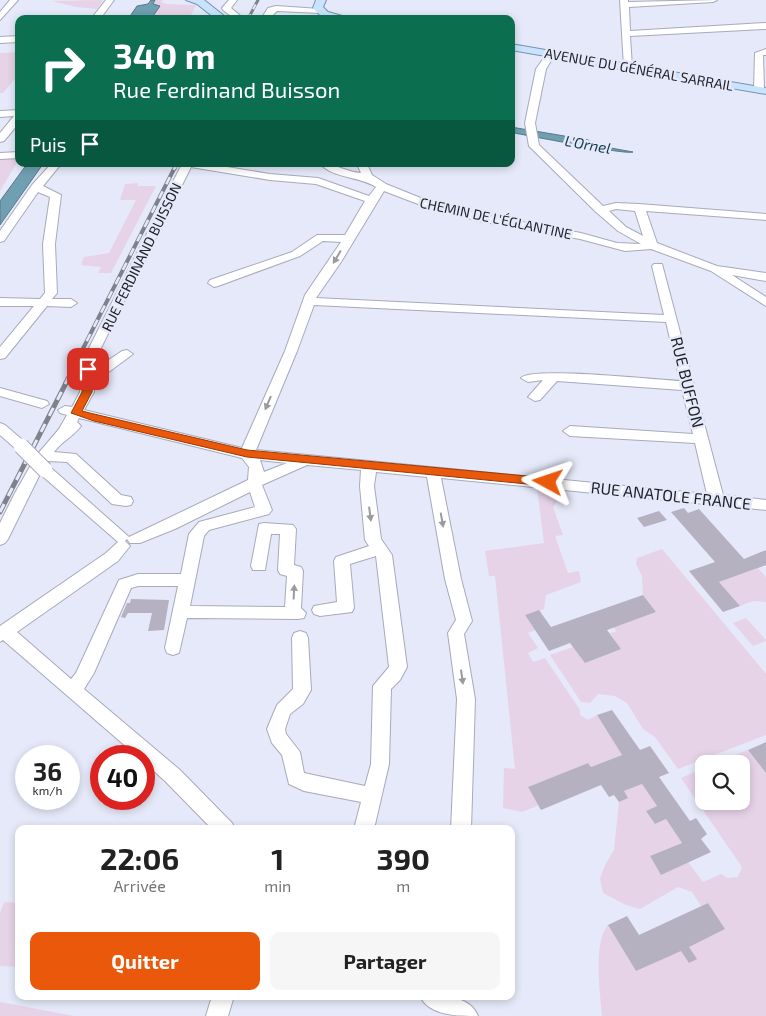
<!DOCTYPE html>
<html lang="fr">
<meta charset="utf-8">
<style>
:root{--surface:#fff;--page:#f6f6f6;--text:#222;--muted:#767676;--accent:#ea580c}
body{margin:0;font-family:"Exo 2",sans-serif;background:var(--page);color:var(--text);height:100vh;display:flex;flex-direction:column;font-size:19px;white-space:nowrap}
*{box-sizing:border-box;margin:0}
p{font-size:16px;color:var(--muted)}
.icon{flex:none;width:28px;height:28px;fill:none;stroke:currentColor;stroke-width:2;stroke-linecap:round;stroke-linejoin:round}
.map{position:relative;flex:1;overflow:hidden}
.details{position:absolute;left:15px;top:825px;width:500px;height:175px;display:flex;flex-direction:column;background:var(--surface);border-radius:10px;box-shadow:0 2px 8px #0003}
.details>*{flex:none}
.hud{position:absolute;left:15px;top:15px;width:500px;height:152px;border-radius:10px;box-shadow:0 2px 8px #0003;background:#0b6e4f;color:#fff;overflow:hidden}
.buttons{position:absolute;left:695px;top:755px;display:grid;gap:10px}
.buttons a{display:grid;place-items:center;width:55px;height:55px;border-radius:10px;background:var(--surface);box-shadow:0 2px 8px #0003;font-size:25px}
.speed{position:absolute;left:15px;top:745px;display:flex;gap:10px;font-size:25px;font-weight:700;text-align:center}
.speed>*{display:grid;place-content:center;width:65px;height:65px;border-radius:50%;background:var(--surface);box-shadow:0 2px 8px #0003;line-height:1}
.speed small{font-size:12px;font-weight:400}
.speed .limit{border:8px solid #d22;background:#fff;color:#111}
.pin{position:absolute;display:grid;place-items:center;width:42px;height:42px;color:#fff;margin:-21px;border-radius:10px;box-shadow:0 2px 8px #0006}
.me{position:absolute;width:55px;margin:-28px;rotate:275deg;stroke-linejoin:round;filter:drop-shadow(0 0 4px #0008)}
.turn{display:flex;align-items:center;gap:18px;height:105px;padding:0 15px;font-size:22px}
.turn .icon{width:65px;height:65px;stroke-width:2.5}
.turn b{display:block;font-size:35px;line-height:42px}
.then{display:flex;align-items:center;height:48px;padding:0 15px;background:#0003;gap:10px;font-size:19px}
.eta{display:flex;justify-content:space-evenly;align-items:center;height:85px;text-align:center}
.eta b{font-size:30px;font-weight:700;line-height:35px}
.cta{display:flex;gap:10px;margin-top:auto;padding:10px 15px}
.cta a{flex:1;height:58px;border-radius:10px;background:var(--accent);color:#fff;font-size:20px;font-weight:700;line-height:58px;text-align:center}
.cta a+a{background:var(--page);color:var(--text)}
.map>svg:first-child{display:block}
.green{fill:#e7d3e8}
.water{fill:#709fb2;stroke:#587988}
.building{fill:#b5b1c0}
.lines{fill:none;stroke-linecap:round;stroke-linejoin:round}
.minor-casing{stroke:#a7aaba;stroke-width:2}
.major-casing{stroke:#7793b1;stroke-width:2}
.minor{fill:#fff;fill-rule:evenodd}
.major{fill:#cae3fd;fill-rule:evenodd}
.rail-far2-casing{stroke:#7f828d;stroke-width:3}
.rail-far1-casing{stroke:#7f828d;stroke-width:4}
.rail-casing{stroke:#7f828d;stroke-width:5}
.rail-far2{stroke:#e5e9f9;stroke-width:2;stroke-dasharray:5.5;stroke-linecap:butt}
.rail-far1{stroke:#e5e9f9;stroke-width:2.5;stroke-dasharray:8;stroke-linecap:butt}
.rail{stroke:#e5e9f9;stroke-width:3;stroke-dasharray:9;stroke-linecap:butt}
.minor-bridge-casing{stroke:#a7aaba;stroke-width:17;stroke-linecap:butt}
.minor-bridge{stroke:#fff;stroke-width:15}
.oneway{fill:#9a9b9e}
.route{fill:#ea580c;stroke:#983908}
.labels{text-anchor:middle;dominant-baseline:central;stroke-width:5;stroke-linejoin:round;paint-order:stroke}
.far-street-label{font-size:14px;fill:#1f2127;stroke:#e5e9f9}
.far-water-label{font-size:15px;font-style:italic;fill:#123c4b;stroke:#e5e9f9}
.street-label{font-size:16px;fill:#1f2127;stroke:#e5e9f9}
</style>
<div class="map">
<svg width="766" height="1016" viewBox="0 0 766 1016">
<rect width="100%" height="100%" fill="#e5e9f9"/>
<path class="green" d="M103 0 97 9 76 7 52 1Z
M155 0H163L161 2 166 4 196 5 189 19H151L159 7 152 4Z
M19 52V74L3 93H0V53Z
M19 157V159L0 191V158Z
M138 183V186H156L111 273H98L101 267 81 265 84 257 109 253 136 200H120L125 184Z
M537 488 557 491 560 498 553 507 563 535 555 536 568 573 579 571 581 582 546 595 544 609 525 615 535 630 528 633 538 648 528 653 533 662 545 658 580 710V715L588 720 597 715 622 755 591 767 588 763 528 787 539 805 522 812 503 808 504 768 515 769 495 576H489L485 551 544 543Z
M662 549 766 674V735L678 769 655 737 643 729 627 703 615 696 598 694 590 703 581 702 550 655 573 647 620 649 610 633 616 632 614 627 656 612 643 595 642 576 636 564 637 558Z
M758 568 766 577V602L753 601 740 606 719 582Z
M746 618 766 640V641L753 646 733 623Z
M748 750 766 773V1016H602C600 993 593 942 608 925L636 971 725 929 708 903 701 906 692 892 678 887 640 909 626 905 603 893 600 879 605 865 614 850 619 802 624 791 642 784 657 806 646 811 655 824 666 819 682 843 650 856 661 874 688 862 703 882 721 874 728 878 738 877 742 867 681 778 704 768V801H741V764H713Z
M4 902 19 903V967L0 966V913Z
M0 1002 74 1016H0Z"/>
<path class="water" d="M151 0H155L153 4 160 6 151 19H128L137 6 148 4Z
M511 127 588 140 600 146 633 152C626 155 531 136 514 133L511 132Z
M27 164H43L0 225V201Z"/>
<path class="building" d="M684 508 688 513 699 509 744 559 766 550V565L719 582 740 606 723 612 689 571 715 562 671 512Z
M659 511 667 520 644 527 637 518Z
M643 595 656 612 607 630 621 649 585 663 570 643 549 651 525 615 539 610 551 627Z
M131 599 169 600 164 630 148 631 152 613H128L125 618 121 617 127 603H130Z
M612 710 640 750 650 746 669 773 659 777 690 821 696 818 707 834 701 839 711 852 661 875 650 856 682 843 666 819 655 824 646 811 657 806 642 784 624 791 628 798 619 802 614 795 609 797 601 785 541 810 528 787 588 763 591 767 622 755 597 715Z
M766 742V773L748 750Z
M708 903 725 929 689 947 697 959 689 963 681 951 636 971 608 925 627 916 639 935Z"/>
<g class="lines">
<g class="minor-casing">
<path id="minor" d="M10 0H18L0 20V12Z
M106 0H114L100 19H91Z
M229 0H237L231 8 244 19H235L223 10 222 8Z
M620 0H628V2L717 0 713 2 629 7 630 31 766 23V29L630 36 632 67 628 70 624 67Z
M276 6 320 9 324 11 320 13 277 11 269 19H261L268 8Z
M19 36V42L0 43V37Z
M766 49V55H763L764 89 759 92 754 89 755 53Z
M551 51 555 54 546 69 535 123 539 145 603 206 616 203 639 204 766 214V220L646 211 657 243 717 266 766 273V281L732 275 766 297V306L711 271 651 249 625 251 580 239 479 221 426 207 384 191 341 262 316 298 664 315 652 266 654 264H662L723 495 766 500V510L441 478 461 579 472 621 464 634 475 699 471 829H451L457 699 448 633 456 620 445 579 427 477 376 472 374 486 381 539 392 555 407 667 400 680 391 689 389 764 374 829H354L361 802 304 791 289 784 282 755 272 743 267 729 277 705 293 689 292 638 294 633 300 631 306 633 308 638 311 690 303 704 290 714 285 729 286 734 300 752 304 773 365 786 371 764 373 686 389 667 376 556 350 564 354 608 352 612 320 616 314 614 312 610 314 606 337 602 334 561 336 557 369 546 365 540 360 486 361 470 307 465 262 485 272 510 269 514 209 530 204 536 190 606 285 607 287 576 280 574 278 570 280 534H271L265 570H253L251 566 259 524 264 523 293 525 296 529 294 565 301 567 303 571 301 608 306 613 304 618 298 619 187 618 179 653 173 655 167 653 165 648 178 586H138L131 588 94 673 84 689 180 770 232 823 235 829H212L166 782 144 762V756H137L3 640 0 642V626L106 553 118 542 40 474 8 539 5 543 0 545V523L15 493 36 456 59 429 67 415 60 413 58 410 65 406 72 407 80 392 81 364 85 356 182 164H209L270 174 318 178 369 196 376 187C359 176 335 179 320 164 335 163 346 172 361 173L357 164H367L372 175 386 184 433 203 479 214 581 233 617 243 641 244 618 231 596 212 529 146 525 123 536 69 548 52ZM191 167 270 180 316 184 365 201 345 235H317L292 252 210 280 208 283 214 287 218 286 300 256 323 241 341 242 305 295 285 351 242 448 84 410 94 392V383L133 354 127 350 122 351 94 370 97 356ZM616 209 635 211 643 236 626 227 609 211ZM314 305 666 322 680 381C658 380 530 366 521 378L528 382 543 380 528 397 535 401 540 400 557 381 682 390 693 434 570 426 563 431 570 436 695 443 707 494 256 450 297 351ZM79 418 242 458 249 467 248 480 129 537 50 467 45 465 48 461 67 462 112 504 126 506 131 505 133 501 131 497 121 495 76 454 54 452C62 441 74 436 81 426L77 422ZM260 460 287 463 264 472ZM250 492 255 507 199 522 189 534 181 574H138L119 580 76 673 71 679 17 632 118 561 130 546 125 541 127 539 130 543H140L175 529Z
M19 110V123L4 141 0 142V133L14 116 0 117V111Z
M19 152V158L0 159V153Z
M51 164H61L43 186 61 195 55 244 57 293 52 299H71L77 303 71 307 47 306 5 358 0 359V347L34 306H0V298L40 299 45 293 43 244 50 197 38 192 4 241 0 242V231L32 185Z
M0 388 47 401 49 404 42 408 0 396Z
M0 423 5 425 26 443 28 446 26 449H16L0 435Z
M212 996H234L228 1016H206Z
M420 996C441 996 469 994 478 1016 458 1016 429 1016 420 996Z"/>
</g>
<g class="major-casing">
<path id="major" d="M186 0H204L228 19H216L197 4Z
M316 0H326L323 7 328 12 353 19 321 16 313 8Z
M511 44 766 88V94L511 50Z"/>
</g>
<use href="#minor" class="minor"/>
<use href="#major" class="major"/>
<g class="rail-far2-casing">
<path id="rail-far2" d="M248 19 258 0
M175 169 177 164"/>
</g>
<g class="rail-far1-casing">
<path id="rail-far1" d="M65 384 175 167"/>
</g>
<g class="rail-casing">
<path id="rail" d="M0 512 66 383"/>
</g>
<use href="#rail-far2" class="rail-far2"/>
<use href="#rail-far1" class="rail-far1"/>
<use href="#rail" class="rail"/>
<g class="minor-bridge-casing">
<path id="minor-bridge" d="M21 446 45 470"/>
</g>
<use href="#minor-bridge" class="minor-bridge"/>
</g>
<defs><path id="oneway-solid" d="M-6-.8H1V-3.2L6.5 0L1 3.2V.8H-6Z" transform="scale(1.25)"/></defs>
<g class="oneway">
<use href="#oneway-solid" transform="translate(337 257) rotate(121)"/>
<use href="#oneway-solid" transform="translate(268 403) rotate(113)"/>
<use href="#oneway-solid" transform="translate(370 514) rotate(83)"/>
<use href="#oneway-solid" transform="translate(442 520) rotate(80)"/>
<use href="#oneway-solid" transform="translate(294 592) rotate(-87)"/>
<use href="#oneway-solid" transform="translate(462 677) rotate(82)"/>
</g>
<path class="route" d="M84 366 93 369 92 392 82 411 94 414 247 450 548 478 554 482 548 486 247 457 94 421 71 413 82 392Z"/>
<g class="labels">
<g class="far-street-label">
<text transform="translate(639 69) rotate(10)">AVENUE DU GÉNÉRAL SARRAIL</text>
<text transform="translate(496 218) rotate(12)">CHEMIN DE L'ÉGLANTINE</text>
<text transform="translate(141 257) rotate(-64)">RUE FERDINAND BUISSON</text>
</g>
<g class="far-water-label">
<text transform="translate(588 144) rotate(10)">L'Ornel</text>
</g>
<g class="street-label">
<text transform="translate(688 382) rotate(76)">RUE BUFFON</text>
<text transform="translate(671 495) rotate(6)">RUE ANATOLE FRANCE</text>
</g>
</g>
</svg>
<div class="buttons">
<a><svg class="icon" aria-label="search" viewBox="0 0 24 24"><circle cx="10" cy="10" r="6"/><path d="M15 15l6 6"/></svg></a>
</div>
<div class="speed"><div>36<small>km/h</small></div><div class="limit">40</div></div>
<div class="pin" style="left:88px;top:369px;background:#d93025"><svg class="icon" aria-label="arrive" viewBox="0 0 24 24"><path d="M6 21V4h12l-3 4 3 4H6"/></svg></div>
<svg class="me" style="left:548px;top:482px" viewBox="-20 -20 40 40"><path d="M0-17L14 15 0 8-14 15z" fill="#ea580c" stroke="#fff" stroke-width="4"/></svg>
<div class="hud">
<div class="turn"><svg class="icon" aria-label="right" viewBox="0 0 24 24"><path d="M7 20v-9h11M14 6l5 5-5 5"/></svg><div><b>340 m</b>Rue Ferdinand Buisson</div></div>
<div class="then">Puis<svg class="icon" aria-label="arrive" viewBox="0 0 24 24"><path d="M6 21V4h12l-3 4 3 4H6"/></svg></div>
</div>
<section class="details">
<div class="eta">
<div><b>22:06</b><p>Arrivée</p></div>
<div><b>1</b><p>min</p></div>
<div><b>390</b><p>m</p></div>
</div>
<div class="cta"><a>Quitter</a><a>Partager</a></div>
</section>
</div>
